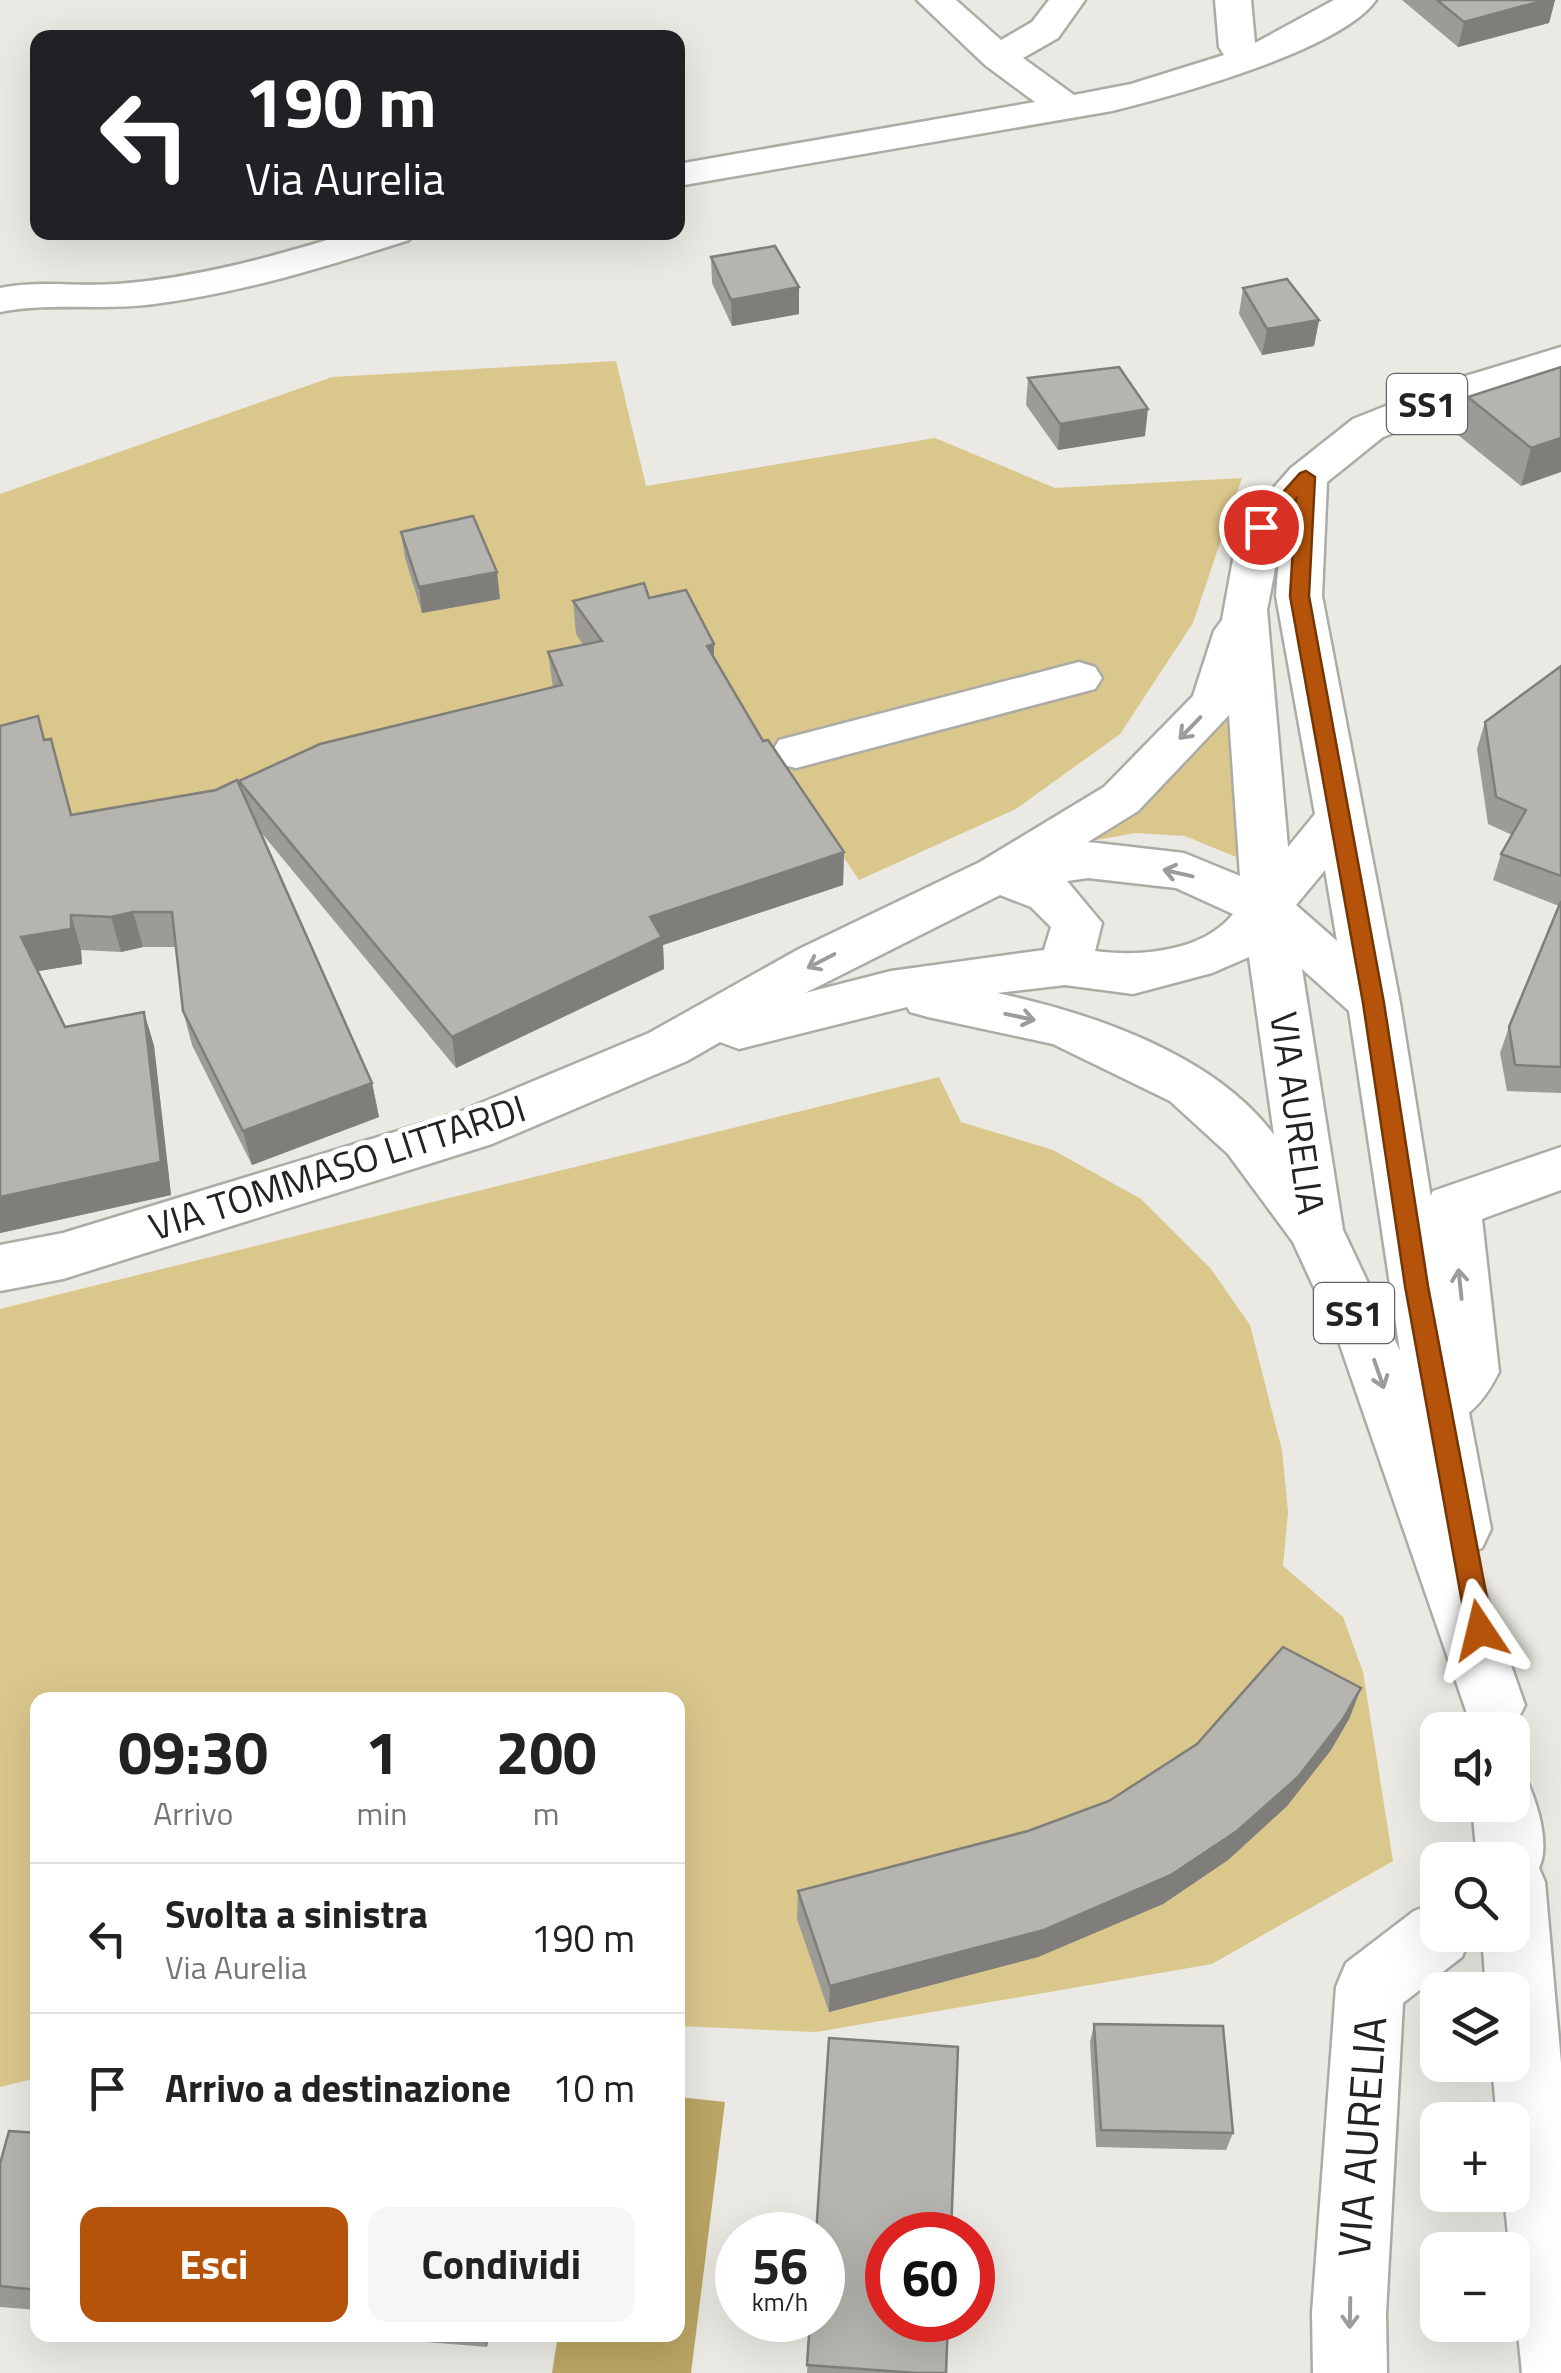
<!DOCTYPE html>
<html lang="it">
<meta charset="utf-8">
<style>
:root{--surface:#fff;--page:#f6f6f6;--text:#222;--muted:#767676;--line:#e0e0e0;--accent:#b45309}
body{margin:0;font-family:"Titillium Web",sans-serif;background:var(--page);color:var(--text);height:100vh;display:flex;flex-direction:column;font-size:38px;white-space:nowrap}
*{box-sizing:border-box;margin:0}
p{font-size:32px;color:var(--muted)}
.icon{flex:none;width:55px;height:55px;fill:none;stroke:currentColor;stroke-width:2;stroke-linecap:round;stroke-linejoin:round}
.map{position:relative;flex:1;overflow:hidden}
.side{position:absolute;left:30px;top:1692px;width:655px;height:650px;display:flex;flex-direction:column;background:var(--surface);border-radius:20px;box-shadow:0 10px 40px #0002}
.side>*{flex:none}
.banner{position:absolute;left:30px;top:30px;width:655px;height:210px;border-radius:20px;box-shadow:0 10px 40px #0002;background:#202124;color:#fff;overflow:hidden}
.buttons{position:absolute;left:1420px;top:1712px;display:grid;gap:20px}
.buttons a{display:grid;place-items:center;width:110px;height:110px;border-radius:20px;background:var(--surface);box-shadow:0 10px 40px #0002;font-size:50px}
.speed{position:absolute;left:715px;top:2212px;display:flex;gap:20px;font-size:50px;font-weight:700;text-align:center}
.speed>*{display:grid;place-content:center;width:130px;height:130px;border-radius:50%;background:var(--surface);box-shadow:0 10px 40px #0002;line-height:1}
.speed small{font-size:25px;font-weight:400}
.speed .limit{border:15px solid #d22;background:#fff;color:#111}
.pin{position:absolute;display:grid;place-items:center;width:85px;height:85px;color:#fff;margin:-42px;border:5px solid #fff;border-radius:50%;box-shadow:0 2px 10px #0007}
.me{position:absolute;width:110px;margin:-55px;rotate:350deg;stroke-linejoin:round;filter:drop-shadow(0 0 8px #0008)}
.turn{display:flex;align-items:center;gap:35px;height:210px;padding:0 50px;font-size:45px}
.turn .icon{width:130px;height:130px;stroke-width:2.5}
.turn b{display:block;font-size:70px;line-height:85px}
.eta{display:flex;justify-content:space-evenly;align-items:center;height:170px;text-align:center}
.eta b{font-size:60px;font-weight:700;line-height:70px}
.action{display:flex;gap:20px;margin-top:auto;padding:20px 50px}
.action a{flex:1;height:115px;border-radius:20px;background:var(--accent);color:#fff;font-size:40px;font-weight:700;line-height:115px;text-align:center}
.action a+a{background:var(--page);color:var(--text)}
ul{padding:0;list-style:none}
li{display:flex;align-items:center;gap:30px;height:150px;padding:0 50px;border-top:2px solid var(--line)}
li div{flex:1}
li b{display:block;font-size:38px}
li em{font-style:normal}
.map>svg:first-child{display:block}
.green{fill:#dac78c}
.water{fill:#baa563}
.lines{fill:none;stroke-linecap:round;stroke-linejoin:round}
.minor-casing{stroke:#acaba5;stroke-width:5}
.major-casing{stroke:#acaba5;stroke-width:5}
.minor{fill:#fff;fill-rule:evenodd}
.major{fill:#fff;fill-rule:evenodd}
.wall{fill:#9d9b96}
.shaded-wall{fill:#7f7e7a}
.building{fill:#b6b4ae;stroke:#7f7e7a;stroke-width:2.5}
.oneway{stroke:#9c9c9b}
.route{fill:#b45309;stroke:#753606;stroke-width:2.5}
.labels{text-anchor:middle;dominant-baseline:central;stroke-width:10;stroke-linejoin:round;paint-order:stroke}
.shield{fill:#fff;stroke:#666564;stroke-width:2.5}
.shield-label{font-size:35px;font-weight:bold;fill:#242321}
.street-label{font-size:38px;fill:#242321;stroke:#fff}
.near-street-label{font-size:45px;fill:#242321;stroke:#fff}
</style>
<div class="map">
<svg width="1561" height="2373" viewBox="0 0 1561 2373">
<rect width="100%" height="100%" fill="#eae9e3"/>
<path class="green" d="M616 361 646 486 935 438 1055 488 1242 478 1193 623 1120 734 1016 809 859 880 723 681 543 722 0 833V494L332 377Z
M1224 698 1246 861 1185 836 1136 833 1079 843Z
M939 1077 961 1122 1053 1150 1141 1199 1211 1269 1250 1325 1282 1450 1288 1512 1283 1566 1343 1617 1363 1672 1393 1861 1212 1964 816 2032 678 2026V1700H38L37 2078 0 2087V1309Z"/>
<path class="water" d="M678 2097 725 2102 691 2373H552L558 2335H678Z"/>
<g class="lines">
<g class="minor-casing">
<path id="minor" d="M917 0H956L1001 40 1032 22 1049 0H1085L1058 38 1023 58 1074 95 1131 84 1224 55 1219 47 1215 0H1251L1255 43 1334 0H1376C1340 51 1173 96 1112 111L678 186V164L1035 102 985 65Z
M353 232H414L409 240C325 267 241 293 154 304 103 311 50 302 0 312V288C39 280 77 287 117 284 198 278 276 256 353 232Z
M1079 662 1095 667 1102 678 1095 689 796 768 779 764 772 752 779 740Z
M1561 1147V1190L1482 1219 1499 1372C1482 1406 1457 1435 1417 1421L1409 1404 1417 1387 1440 1364 1425 1207 1433 1191Z
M1438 1902V1935H1471L1462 1957 1403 2003 1386 2313 1387 2373H1313L1312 2313 1336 1987 1346 1963 1414 1911Z"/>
</g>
<g class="major-casing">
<path id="major" d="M1561 347V372L1476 400 1383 437 1327 482 1322 596 1400 1003 1445 1286 1491 1529 1482 1548 1471 1552 1525 1705 1515 1725 1503 1730 1471 1725 1339 1342 1293 1242 1228 1154 1170 1101 1053 1044 928 1017 910 1012 907 1007 739 1049 720 1042 687 1061 492 1144 63 1279 0 1291V1245L63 1233 457 1113 649 1033 799 949 980 862 1104 787 1193 696 1214 631 1222 620 1239 527 1291 468 1353 419 1446 382ZM1280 543 1276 596 1315 814 1288 847 1267 610ZM1229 715 1240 876 1184 853 1088 842 1138 811ZM1325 870 1337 941 1296 905ZM1088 878 1176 888 1233 914C1203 952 1139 957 1095 951L1102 923 1067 881ZM1000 895 1031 907 1051 927 1044 950 891 971 805 993ZM1249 957 1274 1135C1214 1054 1091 1013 997 993L1065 985 1133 994 1212 973ZM1302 969 1349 1011 1400 1351 1343 1230Z
M1512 1777 1528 1783C1538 1806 1550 1845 1539 1868L1545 1882 1561 2063V2373H1522L1504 2195H1512V2120H1497L1492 2065H1512V1990H1486L1482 1935H1512V1860H1477L1472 1805H1512Z"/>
</g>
<use href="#minor" class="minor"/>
<use href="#major" class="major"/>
</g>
<path class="wall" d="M1402 0H1555L1549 23 1458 47Z
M711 257 799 314 732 326 712 283Z
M1243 288 1319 320 1314 346 1262 355 1239 314Z
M1561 367 1521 486 1458 435 1468 397Z
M1028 378 1145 436 1058 450 1026 405Z
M401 532 500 599 422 613 405 558Z
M649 598 714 644V659L763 741 844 852 843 885 663 945 664 969 456 1068 259 830 372 1083 379 1117 252 1165 192 1045 183 1011 176 947H143L121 952 81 950 82 964 38 971 65 1027 144 1012 154 1046 171 1195 0 1233V726L44 740 51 739 72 815 240 788 239 781 553 688 548 652 583 645 576 634 573 601Z
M1561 666V1093L1507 1091 1500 1053 1509 1027 1559 906 1493 880 1501 854 1512 835 1488 824 1477 749 1485 722Z
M1361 1688 1349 1719 1331 1750 1287 1806 1228 1860 1163 1904 1038 1957 829 2012 797 1919 798 1891 1028 1831 1109 1801Z
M1094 2024 1233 2133 1226 2150 1096 2147 1090 2042Z
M38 2133V2310L0 2307V2164Z
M810 2320 946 2373H807Z
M342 2335H489L487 2347Z"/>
<path class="shaded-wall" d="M1545 0H1555L1549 23 1458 47 1464 22Z
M799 287V314L732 326 731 300Z
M1319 320 1314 346 1262 355 1267 329Z
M1148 409 1145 436 1058 450 1060 424Z
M1561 438V472L1521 486 1531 448Z
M497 572 500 599 422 613 419 587Z
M714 644V677L707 646Z
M844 852 843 885 663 945 664 969 456 1068 452 1037 650 917Z
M133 912 143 947 121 952 111 917Z
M71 915 81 950 82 964 33 972 21 937Z
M144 1012 154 1046 171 1195 0 1233V1197Z
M372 1083 379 1117 252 1165 243 1131Z
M1361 1688 1349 1719 1331 1750 1287 1806 1228 1860 1163 1904 1038 1957 829 2012 830 1986Z
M483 2335H489L487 2347Z"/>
<path class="building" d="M1437 0H1545L1464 22Z
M775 246 799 287 731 300 711 257Z
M1287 279 1319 320 1267 329 1243 288Z
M1119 367 1148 409 1060 424 1028 378Z
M1561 367V438L1531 448 1468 397Z
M473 516 497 572 419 587 401 532Z
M644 583 649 598 686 590 714 644 707 646 763 741 768 740 844 852 650 917 662 937 452 1037 239 781 320 744 562 685 548 652 602 641 573 601Z
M1561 666V876L1501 854 1526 810 1496 797 1485 722Z
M38 716 44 740 51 739 71 815 216 790 237 780 372 1083 243 1131 183 1011 172 912H133L111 917 71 915V929L21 937 65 1027 144 1012 161 1162 0 1197V726Z
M1561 901V1067L1515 1065 1509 1027Z
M1283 1647 1361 1688 1343 1719 1298 1777 1237 1831 1171 1875 1044 1930 830 1986 798 1891 1028 1831 1109 1801 1197 1744Z
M1094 2024 1223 2026 1233 2133 1101 2130Z
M829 2038 958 2047 951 2235H888V2320H948L946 2373H916L807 2365 810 2320H822V2235H816Z
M9 2131 38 2133V2290L0 2286V2164Z"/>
<defs><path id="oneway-shaft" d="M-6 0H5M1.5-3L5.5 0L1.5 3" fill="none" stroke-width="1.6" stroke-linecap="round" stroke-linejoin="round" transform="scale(2.5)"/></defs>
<g class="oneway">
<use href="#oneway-shaft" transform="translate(1190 728) rotate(134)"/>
<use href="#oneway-shaft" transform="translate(1178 873) rotate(-167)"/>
<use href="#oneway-shaft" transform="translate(821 961) rotate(153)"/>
<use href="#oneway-shaft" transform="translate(1020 1017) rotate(12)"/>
<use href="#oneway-shaft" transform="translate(1460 1284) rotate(-96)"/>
<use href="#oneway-shaft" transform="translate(1379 1374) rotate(71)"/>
<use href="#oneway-shaft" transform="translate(1350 2313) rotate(91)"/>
</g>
<path class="route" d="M1306 471 1315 477 1309 596 1384 1003 1428 1286 1493 1630 1489 1638 1480 1641 1471 1638 1467 1630 1405 1286 1363 1003 1290 596 1296 499 1267 531H1254L1252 527 1300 473Z"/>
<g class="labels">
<g class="shield">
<rect x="1387" y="374" width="80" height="60" rx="8"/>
<rect x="1314" y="1283" width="80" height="60" rx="8"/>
</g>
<g class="shield-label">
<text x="1427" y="404">SS1</text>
<text x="1354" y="1313">SS1</text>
</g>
<g class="street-label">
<text transform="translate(1298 1113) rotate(82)">VIA AURELIA</text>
<text transform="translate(337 1167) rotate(-18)">VIA TOMMASO LITTARDI</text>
</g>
<g class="near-street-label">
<text transform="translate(1361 2137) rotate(-86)">VIA AURELIA</text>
</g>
</g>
</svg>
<div class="buttons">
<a><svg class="icon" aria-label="sound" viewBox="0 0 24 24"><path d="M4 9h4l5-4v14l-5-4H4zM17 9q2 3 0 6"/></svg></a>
<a><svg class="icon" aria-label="search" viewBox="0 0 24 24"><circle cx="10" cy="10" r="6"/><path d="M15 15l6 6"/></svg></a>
<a><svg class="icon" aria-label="layers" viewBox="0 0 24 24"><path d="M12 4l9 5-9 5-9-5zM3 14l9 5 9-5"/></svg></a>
<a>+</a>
<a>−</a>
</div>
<div class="speed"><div>56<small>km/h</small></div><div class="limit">60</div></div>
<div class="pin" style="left:1261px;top:527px;background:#d93025"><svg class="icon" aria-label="arrive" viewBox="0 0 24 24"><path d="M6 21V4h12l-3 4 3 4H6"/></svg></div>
<svg class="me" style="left:1480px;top:1630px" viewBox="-20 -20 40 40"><path d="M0-17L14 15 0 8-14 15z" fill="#b45309" stroke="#fff" stroke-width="4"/></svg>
<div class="banner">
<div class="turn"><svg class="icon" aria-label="left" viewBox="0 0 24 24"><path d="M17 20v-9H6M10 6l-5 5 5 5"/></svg><div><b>190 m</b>Via Aurelia</div></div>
</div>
<section class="side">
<div class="eta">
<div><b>09:30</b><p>Arrivo</p></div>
<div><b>1</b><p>min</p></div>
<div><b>200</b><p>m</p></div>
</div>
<ul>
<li><svg class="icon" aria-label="left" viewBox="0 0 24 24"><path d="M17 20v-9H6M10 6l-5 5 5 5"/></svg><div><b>Svolta a sinistra</b><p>Via Aurelia</p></div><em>190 m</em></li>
<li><svg class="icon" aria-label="arrive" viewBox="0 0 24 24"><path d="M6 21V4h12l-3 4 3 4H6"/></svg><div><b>Arrivo a destinazione</b></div><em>10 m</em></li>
</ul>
<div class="action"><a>Esci</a><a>Condividi</a></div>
</section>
</div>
